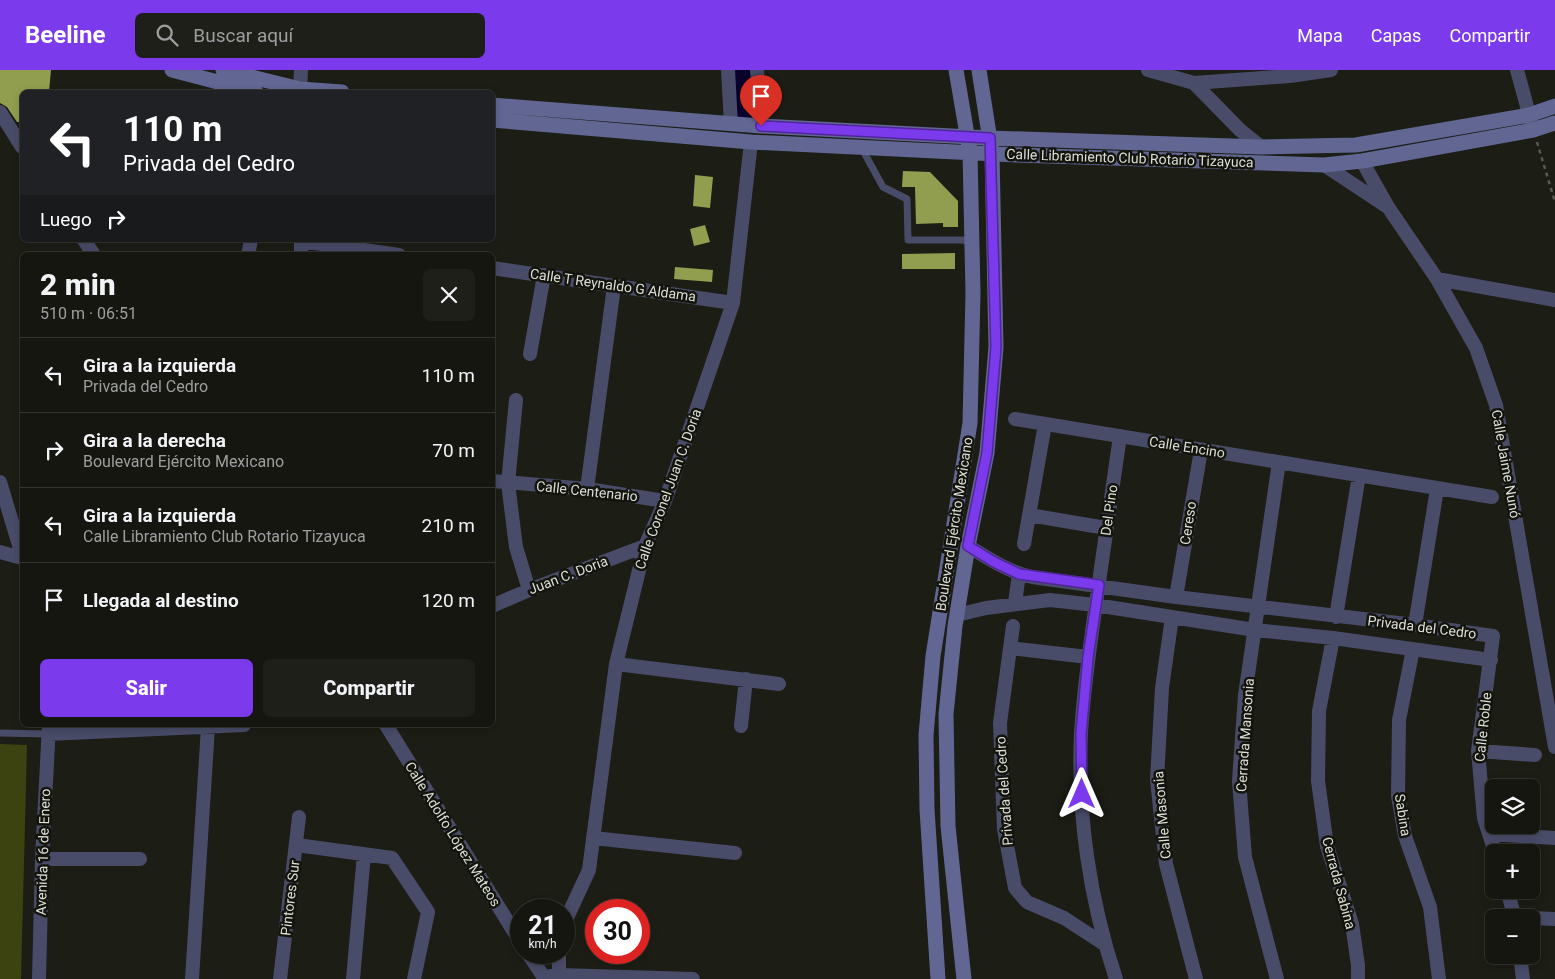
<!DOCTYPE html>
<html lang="es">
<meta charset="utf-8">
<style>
:root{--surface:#151610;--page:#1e1f19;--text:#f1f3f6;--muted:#9d9f9f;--line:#343530;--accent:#7c3aed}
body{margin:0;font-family:Roboto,sans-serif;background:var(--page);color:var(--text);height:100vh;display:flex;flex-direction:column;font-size:19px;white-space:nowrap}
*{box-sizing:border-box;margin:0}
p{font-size:16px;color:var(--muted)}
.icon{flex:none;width:28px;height:28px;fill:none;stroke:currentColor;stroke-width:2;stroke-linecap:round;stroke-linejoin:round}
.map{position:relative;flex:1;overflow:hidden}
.details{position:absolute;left:20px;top:182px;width:475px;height:475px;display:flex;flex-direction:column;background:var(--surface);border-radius:8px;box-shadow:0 2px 8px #0003,0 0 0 1px var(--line)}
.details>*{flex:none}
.guide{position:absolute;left:20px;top:20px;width:475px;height:152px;border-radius:8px;box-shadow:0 2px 8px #0003,0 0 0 1px var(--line);background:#202124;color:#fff;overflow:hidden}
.tools{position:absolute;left:1485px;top:709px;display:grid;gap:10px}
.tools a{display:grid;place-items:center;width:55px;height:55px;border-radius:8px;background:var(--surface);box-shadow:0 2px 8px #0003,0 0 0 1px var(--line);font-size:25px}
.speed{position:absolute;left:510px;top:829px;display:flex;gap:10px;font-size:25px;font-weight:700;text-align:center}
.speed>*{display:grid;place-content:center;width:65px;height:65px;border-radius:50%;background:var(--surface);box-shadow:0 2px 8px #0003,0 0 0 1px var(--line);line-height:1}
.speed small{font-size:12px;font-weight:400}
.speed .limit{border:8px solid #d22;background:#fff;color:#111}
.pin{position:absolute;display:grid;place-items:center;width:42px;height:42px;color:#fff;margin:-51px -21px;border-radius:50% 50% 50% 0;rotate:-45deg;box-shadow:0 0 5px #0007}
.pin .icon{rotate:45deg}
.me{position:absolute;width:55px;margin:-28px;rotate:0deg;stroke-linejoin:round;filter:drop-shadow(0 0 4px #0008)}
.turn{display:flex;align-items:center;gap:18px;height:105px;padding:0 20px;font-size:22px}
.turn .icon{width:65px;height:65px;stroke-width:2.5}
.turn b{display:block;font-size:35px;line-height:42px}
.then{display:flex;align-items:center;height:48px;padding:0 20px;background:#0003;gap:10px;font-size:19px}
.round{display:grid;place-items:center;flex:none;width:52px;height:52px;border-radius:8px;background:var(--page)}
.headline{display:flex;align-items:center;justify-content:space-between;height:85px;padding:0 20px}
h1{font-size:30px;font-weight:800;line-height:38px}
.primary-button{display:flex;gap:10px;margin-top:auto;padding:10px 20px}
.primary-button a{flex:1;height:58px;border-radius:8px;background:var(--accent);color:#fff;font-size:20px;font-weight:800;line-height:58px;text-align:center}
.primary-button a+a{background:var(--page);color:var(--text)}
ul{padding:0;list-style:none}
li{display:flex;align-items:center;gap:15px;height:75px;padding:0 20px;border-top:1px solid var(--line)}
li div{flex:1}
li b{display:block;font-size:19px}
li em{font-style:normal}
header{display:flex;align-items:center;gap:30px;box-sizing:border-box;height:70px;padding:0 25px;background:var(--accent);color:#fff}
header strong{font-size:24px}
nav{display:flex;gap:28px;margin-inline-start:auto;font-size:18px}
.search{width:350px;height:45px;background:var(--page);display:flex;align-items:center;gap:12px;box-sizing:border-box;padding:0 18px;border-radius:8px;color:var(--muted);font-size:19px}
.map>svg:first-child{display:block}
.green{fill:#3c4310}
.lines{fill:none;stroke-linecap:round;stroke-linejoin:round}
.river{stroke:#08022c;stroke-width:24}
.building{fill:#919e4f}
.path{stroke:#585952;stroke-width:2.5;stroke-dasharray:4 4;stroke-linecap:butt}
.service{stroke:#484c68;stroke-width:7}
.minor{stroke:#484c68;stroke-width:14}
.secondary{stroke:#616693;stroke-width:15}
.route-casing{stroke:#51269a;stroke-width:12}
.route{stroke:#7c3aed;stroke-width:9}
.labels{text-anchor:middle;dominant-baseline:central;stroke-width:5;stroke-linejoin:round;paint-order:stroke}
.street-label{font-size:14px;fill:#dcded8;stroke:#13140c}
</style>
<header>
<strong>Beeline</strong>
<div class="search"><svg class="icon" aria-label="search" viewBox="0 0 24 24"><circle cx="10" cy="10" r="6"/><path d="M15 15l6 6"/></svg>Buscar aquí</div>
<nav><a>Mapa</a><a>Capas</a><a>Compartir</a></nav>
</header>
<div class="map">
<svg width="1555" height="909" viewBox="0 0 1555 909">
<rect width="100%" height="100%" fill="#1c1d15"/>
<path class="green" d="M0 674 27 675 21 909H0Z"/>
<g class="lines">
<path class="river" d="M739 0 741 42"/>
</g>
<path class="building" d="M0 0H51L49 22H22V52H17L7 37 0 33Z
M903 101 930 102 958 131V157H943V153L916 154 915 117H902Z
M695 105 713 107 710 138 693 136Z
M705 155 710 172 694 176 690 159Z
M955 183V199H902V184Z
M675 197 713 200 712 212 674 209Z"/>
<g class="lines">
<path class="path" d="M1537 72 1555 132"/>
<path class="service" d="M861 77 883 117 907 129 908 170H964L972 176
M0 663 48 664"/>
<path class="minor" d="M728 0 731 54
M757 0 761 56
M1148 0 1194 13 1290 6 1331 0
M1517 0 1532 55
M1194 13 1240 60 1261 77
M300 22 301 0
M0 42 22 77
M1362 91 1388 137 1437 209 1476 278 1496 335 1555 677
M1324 95 1386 136
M84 170 94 185
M301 171 399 185
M248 185 251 170
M301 185V170
M492 198 733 233
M1437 209 1555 230
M530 284 544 205
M516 330 508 413 516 477 529 520
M1015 349 1492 427
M492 411 587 419 665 431
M0 412 22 485
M587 419 614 216
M1029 445 1106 458
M1024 474 1045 354
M968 476C988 488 1008 502 1032 507L1176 527 1415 555 1493 566 1478 681 1484 748 1495 782
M0 482 22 488
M1176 527 1201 380
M1015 533 1019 504
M492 536 529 520 645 476
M957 545 986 538 1050 530 1095 535 1255 560 1333 568 1491 590
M1172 547 1162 618 1157 710 1166 794 1196 909
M1336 547 1359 405
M1415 555 1437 419
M1013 556 1000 653 1004 759 1015 818 1027 832 1064 848 1104 874
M1333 568 1319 641 1318 711 1327 776 1352 854 1358 895V909
M1010 578 1088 587
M1413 579 1399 650 1398 726 1405 766 1430 837 1439 909
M616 594 779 614
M386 655 521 873
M741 656 746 609
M48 664 244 655
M1478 681 1535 685
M1489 764 1555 768
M593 768 735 783
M297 775 392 788 428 842 414 909
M42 789H140
M1507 820 1515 848
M1531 848 1555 849
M564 854 589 800 616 594 645 476 665 431 733 233 751 72
M527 882 545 909
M1520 885 1523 909
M559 905V882
M544 907 559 905 693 909
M39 909 42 789 49 655
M192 909 208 657
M280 909 299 747
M353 909 364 784
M1116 909C1090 831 1077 745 1081 663 1084 612 1092 562 1099 512 1106 464 1113 415 1120 366
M1277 909 1245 787 1239 711 1245 625 1279 392"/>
<path class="secondary" d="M172 0 256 22
M223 0 300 19 342 22
M492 35 761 56 990 68 1261 77 1356 75 1529 45 1555 36
M492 50 751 72 1017 85 1324 95 1362 91 1533 60 1555 53
M938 909 927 739 926 665 933 586 970 353 973 223 970 82 956 0
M964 909 948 756 946 644 955 556 968 476 987 383 996 277 992 83 979 0"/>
</g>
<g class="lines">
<g class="route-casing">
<path id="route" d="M761 56 990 68 996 277 987 383 968 476 994 492 1019 504 1099 515 1088 587 1081 664 1082 724"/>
</g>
<use href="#route" class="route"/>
</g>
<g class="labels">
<g class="street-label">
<text transform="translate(1130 88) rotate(2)">Calle Libramiento Club Rotario Tizayuca</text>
<text transform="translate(613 215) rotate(8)">Calle T Reynaldo G Aldama</text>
<text transform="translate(1187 377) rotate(9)">Calle Encino</text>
<text transform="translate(1506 394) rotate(80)">Calle Jaime Nunó</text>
<text transform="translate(668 419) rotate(-70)">Calle Coronel Juan C. Doria</text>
<text transform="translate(587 421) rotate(6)">Calle Centenario</text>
<text transform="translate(1109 440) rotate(-82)">Del Pino</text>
<text transform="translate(1188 453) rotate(-81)">Cereso</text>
<text transform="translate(954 454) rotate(-81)">Boulevard Ejército Mexicano</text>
<text transform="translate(568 505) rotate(-21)">Juan C. Doria</text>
<text transform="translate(1422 557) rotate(7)">Privada del Cedro</text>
<text transform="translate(1483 657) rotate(-84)">Calle Roble</text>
<text transform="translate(1245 665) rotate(-86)">Cerrada Mansonia</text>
<text transform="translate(1004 721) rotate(-94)">Privada del Cedro</text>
<text transform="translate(1162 745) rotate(-95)">Calle Masonia</text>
<text transform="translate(1403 745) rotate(81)">Sabina</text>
<text transform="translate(453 764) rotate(58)">Calle Adolfo López Mateos</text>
<text transform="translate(43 782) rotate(-88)">Avenida 16 de Enero</text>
<text transform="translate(1339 813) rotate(75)">Cerrada Sabina</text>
<text transform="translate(290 828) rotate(-83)">Pintores Sur</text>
</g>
</g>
</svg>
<div class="tools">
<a><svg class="icon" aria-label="layers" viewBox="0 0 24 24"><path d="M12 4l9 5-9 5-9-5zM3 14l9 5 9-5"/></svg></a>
<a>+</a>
<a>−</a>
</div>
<div class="speed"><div>21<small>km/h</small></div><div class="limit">30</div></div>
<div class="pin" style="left:761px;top:56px;background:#d93025"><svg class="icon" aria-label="arrive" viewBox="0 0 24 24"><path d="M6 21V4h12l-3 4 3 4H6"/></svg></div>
<svg class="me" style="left:1082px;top:724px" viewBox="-20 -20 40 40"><path d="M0-17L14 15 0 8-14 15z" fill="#7c3aed" stroke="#fff" stroke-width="4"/></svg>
<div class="guide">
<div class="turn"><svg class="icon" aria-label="left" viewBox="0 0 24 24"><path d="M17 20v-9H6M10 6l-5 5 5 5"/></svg><div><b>110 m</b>Privada del Cedro</div></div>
<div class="then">Luego<svg class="icon" aria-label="right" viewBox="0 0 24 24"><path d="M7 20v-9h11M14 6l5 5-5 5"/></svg></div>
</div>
<section class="details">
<div class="headline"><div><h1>2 min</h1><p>510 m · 06:51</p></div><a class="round"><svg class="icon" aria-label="close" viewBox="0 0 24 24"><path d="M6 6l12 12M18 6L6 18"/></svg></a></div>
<ul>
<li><svg class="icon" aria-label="left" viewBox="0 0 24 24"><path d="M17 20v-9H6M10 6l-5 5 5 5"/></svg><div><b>Gira a la izquierda</b><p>Privada del Cedro</p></div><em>110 m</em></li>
<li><svg class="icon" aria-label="right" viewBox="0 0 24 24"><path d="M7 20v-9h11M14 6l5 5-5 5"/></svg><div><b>Gira a la derecha</b><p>Boulevard Ejército Mexicano</p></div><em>70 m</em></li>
<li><svg class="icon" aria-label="left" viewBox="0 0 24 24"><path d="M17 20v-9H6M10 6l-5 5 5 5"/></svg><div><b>Gira a la izquierda</b><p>Calle Libramiento Club Rotario Tizayuca</p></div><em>210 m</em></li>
<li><svg class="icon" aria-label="arrive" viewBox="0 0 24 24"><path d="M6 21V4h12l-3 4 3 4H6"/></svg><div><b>Llegada al destino</b></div><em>120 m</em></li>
</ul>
<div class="primary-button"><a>Salir</a><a>Compartir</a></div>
</section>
</div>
